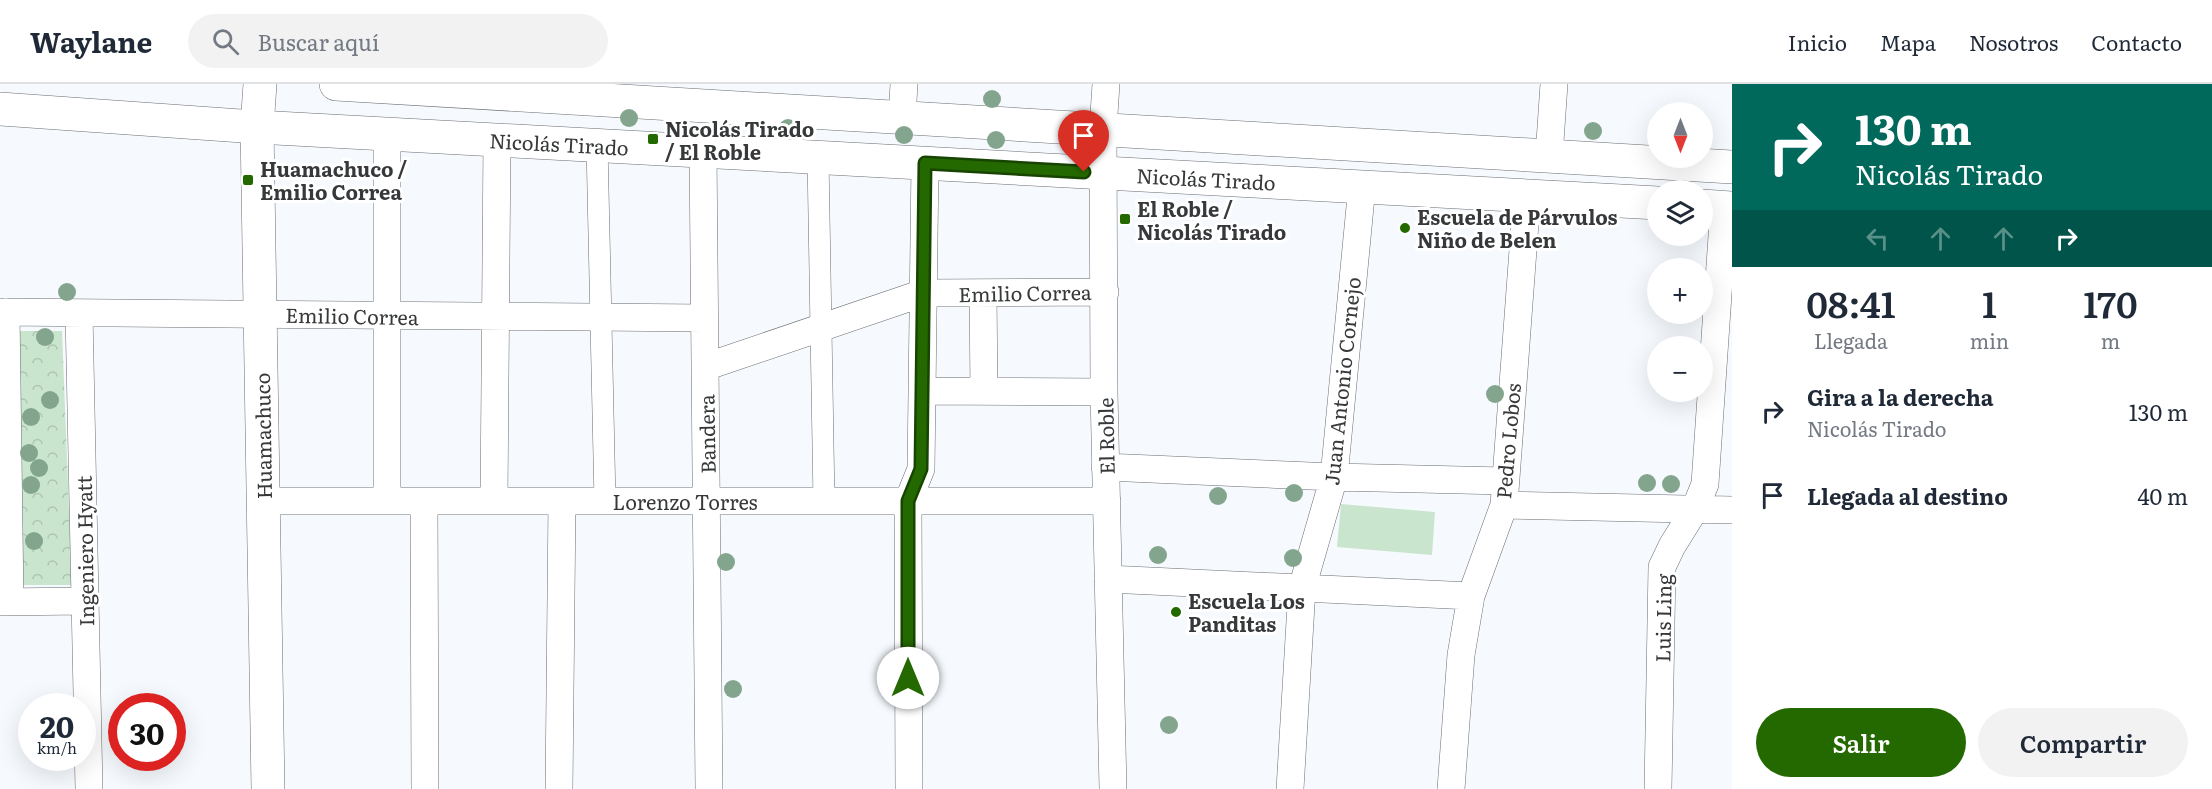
<!DOCTYPE html>
<html lang="es">
<meta charset="utf-8">
<style>
:root{--surface:#fff;--page:#f2f2f3;--text:#1f2937;--muted:#747a83;--line:#e0e1e3;--accent:#246900}
body{margin:0;font-family:Literata,serif;background:var(--page);color:var(--text);height:100vh;display:flex;flex-direction:column;font-size:22px;white-space:nowrap}
*{box-sizing:border-box;margin:0}
p{font-size:20px;color:var(--muted)}
.icon{flex:none;width:33px;height:33px;fill:none;stroke:currentColor;stroke-width:2;stroke-linecap:round;stroke-linejoin:round}
.map{position:relative;flex:1;overflow:hidden}
.sheet{display:flex;flex-direction:column;background:var(--surface);width:480px}
.sheet>*{flex:none}
.top-card{background:#00695c;color:#fff;overflow:hidden}
.needle{width:39px;rotate:180deg}
.tools{position:absolute;left:1647px;top:18px;display:grid;gap:12px}
.tools a{display:grid;place-items:center;width:66px;height:66px;border-radius:50%;background:var(--surface);box-shadow:0 6px 24px #0002;font-size:30px}
.speed{position:absolute;left:18px;top:609px;display:flex;gap:12px;font-size:30px;font-weight:700;text-align:center}
.speed>*{display:grid;place-content:center;width:78px;height:78px;border-radius:50%;background:var(--surface);box-shadow:0 6px 24px #0002;line-height:1}
.speed small{font-size:15px;font-weight:400}
.speed .limit{border:9px solid #d22;background:#fff;color:#111}
.pin{position:absolute;display:grid;place-items:center;width:51px;height:51px;color:#fff;margin:-62px -26px;border-radius:50% 50% 50% 0;rotate:-45deg;box-shadow:0 0 6px #0007}
.pin .icon{rotate:45deg}
.me{position:absolute;width:66px;margin:-33px;rotate:0deg;stroke-linejoin:round;filter:drop-shadow(0 0 4px #0008)}
.turn{display:flex;align-items:center;gap:21px;height:126px;padding:0 24px;font-size:27px}
.turn .icon{width:78px;height:78px;stroke-width:2.5}
.turn b{display:block;font-size:42px;line-height:51px}
.lanes{display:flex;align-items:center;height:57px;padding:0 24px;background:#0003;justify-content:center;gap:30px;direction:ltr}
.lanes .off{opacity:.35}
.eta{display:flex;justify-content:space-evenly;align-items:center;height:102px;text-align:center}
.eta b{font-size:36px;font-weight:600;line-height:42px}
.primary-button{display:flex;gap:12px;margin-top:auto;padding:12px 24px}
.primary-button a{flex:1;height:69px;border-radius:36px;background:var(--accent);color:#fff;font-size:24px;font-weight:600;line-height:69px;text-align:center}
.primary-button a+a{background:var(--page);color:var(--text)}
ul{padding:0;list-style:none}
li{display:flex;align-items:center;gap:18px;height:84px;padding:0 24px}
li div{flex:1}
li b{display:block;font-size:22px}
li em{font-style:normal}
header{display:flex;align-items:center;gap:36px;box-sizing:border-box;height:84px;padding:0 30px;background:var(--surface);border-bottom:2px solid var(--line)}
header strong{font-size:28px}
nav{display:flex;gap:33px;margin-inline-start:auto;font-size:21px}
.search{width:420px;height:54px;background:var(--page);display:flex;align-items:center;gap:15px;box-sizing:border-box;padding:0 21px;border-radius:33px;color:var(--muted);font-size:22px}
main{display:flex;flex:1;min-height:0}
.map>svg:first-child{display:block}
.park{fill:url(#park-crowns)}
.pitch{fill:#cae5cd}
.lines{fill:none;stroke-linecap:round;stroke-linejoin:round}
.pedestrian-casing{stroke:#6a6d71;stroke-width:22}
.minor-casing{stroke:#6a6d71;stroke-width:28}
.tertiary-casing{stroke:#6a6d71;stroke-width:34}
.secondary-casing{stroke:#6a6d71;stroke-width:34}
.pedestrian{stroke:#fff;stroke-width:21}
.minor{stroke:#fff;stroke-width:27}
.tertiary{stroke:#fff;stroke-width:33}
.secondary{stroke:#fff;stroke-width:33}
.tree{fill:#84a58d}
.route-casing{stroke:#174400;stroke-width:15}
.route{stroke:#246900;stroke-width:10}
.poi-dot{fill:#246900;stroke:#fff;stroke-width:2}
.labels{text-anchor:middle;dominant-baseline:central;stroke-width:6;stroke-linejoin:round;paint-order:stroke}
.poi-label{font-size:20px;font-weight:bold;fill:#363839;stroke:#fff;text-anchor:start}
.street-label{font-size:20px;fill:#363839;stroke:#fff}
</style>
<header>
<strong>Waylane</strong>
<div class="search"><svg class="icon" aria-label="search" viewBox="0 0 24 24"><circle cx="10" cy="10" r="6"/><path d="M15 15l6 6"/></svg>Buscar aquí</div>
<nav><a>Inicio</a><a>Mapa</a><a>Nosotros</a><a>Contacto</a></nav>
</header>
<main>
<div class="map">
<svg width="1732" height="705" viewBox="0 0 1732 705">
<defs>
<pattern id="park-crowns" width="20" height="18" patternUnits="userSpaceOnUse" patternTransform="scale(1.5)"><rect width="20" height="18" fill="#cae5cd"/><path d="M2 6a3 3 0 1 1 6 0M12 15a3 3 0 1 1 6 0" fill="none" stroke="#aec5b1"/></pattern>
</defs>
<rect width="100%" height="100%" fill="#f6fafe"/>
<path class="park" d="M12 247H62L72 501H14Z"/>
<path class="pitch" d="M1341 420 1435 428 1432 471 1337 463Z"/>
<g class="lines">
<g class="pedestrian-casing">
<path id="pedestrian" d="M597 61 605 417
M818 74 824 417"/>
</g>
<g class="minor-casing">
<path id="minor" d="M1106 0 1103 45 1104 308 1113 705
M902 34 904 0
M703 67 709 705
M1549 72 1554 0
M983 209 984 307
M0 228 704 234
M6 228 10 518
M79 229 89 705
M705 283 923 209 1105 208
M922 307 1104 308
M1105 383 1334 393 1504 397
M263 417H1107
M387 417V50
M424 417 425 705
M494 417 497 56
M1504 421 1732 426
M1108 495 1471 512
M0 518 85 517
M559 705 562 417
M909 705 908 417 921 385 925 79
M1290 705 1302 504 1334 393 1362 102
M1451 705 1461 571 1471 512 1504 421 1527 112
M1658 705 1662 483 1672 462 1695 425 1705 400 1724 123"/>
</g>
<g class="tertiary-casing">
<path id="tertiary" d="M260 0 257 43 268 705"/>
</g>
<g class="secondary-casing">
<path id="secondary" d="M336 0 1732 83
M0 25 257 43 1658 119
M1702 122 1732 124"/>
</g>
<use href="#pedestrian" class="pedestrian"/>
<use href="#minor" class="minor"/>
<use href="#tertiary" class="tertiary"/>
<use href="#secondary" class="secondary"/>
</g>
<g class="tree">
<circle cx="992" cy="15" r="9"/>
<circle cx="629" cy="34" r="9"/>
<circle cx="788" cy="44" r="9"/>
<circle cx="1593" cy="47" r="9"/>
<circle cx="904" cy="51" r="9"/>
<circle cx="996" cy="56" r="9"/>
<circle cx="67" cy="208" r="9"/>
<circle cx="45" cy="253" r="9"/>
<circle cx="1495" cy="310" r="9"/>
<circle cx="50" cy="316" r="9"/>
<circle cx="31" cy="333" r="9"/>
<circle cx="29" cy="369" r="9"/>
<circle cx="39" cy="384" r="9"/>
<circle cx="1647" cy="399" r="9"/>
<circle cx="1671" cy="400" r="9"/>
<circle cx="31" cy="401" r="9"/>
<circle cx="1294" cy="409" r="9"/>
<circle cx="1218" cy="412" r="9"/>
<circle cx="34" cy="457" r="9"/>
<circle cx="1158" cy="471" r="9"/>
<circle cx="1293" cy="474" r="9"/>
<circle cx="726" cy="478" r="9"/>
<circle cx="733" cy="605" r="9"/>
<circle cx="1169" cy="641" r="9"/>
</g>
<g class="lines">
<g class="route-casing">
<path id="route" d="M908 594V417L921 385 925 79 1084 88"/>
</g>
<use href="#route" class="route"/>
</g>
<g class="poi-dot">
<rect x="647" y="49" width="12" height="12" rx="3"/>
<rect x="242" y="90" width="12" height="12" rx="3"/>
<rect x="1119" y="129" width="12" height="12" rx="3"/>
<circle cx="1405" cy="144" r="6"/>
<circle cx="1176" cy="528" r="6"/>
</g>
<g class="labels">
<g class="poi-label">
<text x="665" y="44">Nicolás Tirado<tspan x="665" dy="23">/ El Roble</tspan></text>
<text x="260" y="84">Huamachuco /<tspan x="260" dy="23">Emilio Correa</tspan></text>
<text x="1137" y="124">El Roble /<tspan x="1137" dy="23">Nicolás Tirado</tspan></text>
<text x="1417" y="132">Escuela de Párvulos<tspan x="1417" dy="23">Niño de Belen</tspan></text>
<text x="1188" y="516">Escuela Los<tspan x="1188" dy="23">Panditas</tspan></text>
</g>
<g class="street-label">
<text transform="translate(559 59) rotate(3)">Nicolás Tirado</text>
<text transform="translate(1206 94) rotate(3)">Nicolás Tirado</text>
<text transform="translate(1025 208) rotate(-1)">Emilio Correa</text>
<text transform="translate(352 231) rotate(1)">Emilio Correa</text>
<text transform="translate(1341 297) rotate(-84)">Juan Antonio Cornejo</text>
<text transform="translate(706 350) rotate(-91)">Bandera</text>
<text transform="translate(262 352) rotate(-91)">Huamachuco</text>
<text transform="translate(1105 352) rotate(-91)">El Roble</text>
<text transform="translate(1507 357) rotate(-85)">Pedro Lobos</text>
<text x="685" y="417">Lorenzo Torres</text>
<text transform="translate(84 467) rotate(-91)">Ingeniero Hyatt</text>
<text transform="translate(1662 534) rotate(-89)">Luis Ling</text>
</g>
</g>
</svg>
<div class="tools">
<a><svg class="needle" viewBox="-14 -14 28 28"><path d="M0-13l5 13h-10z" fill="#e53935"/><path d="M0 13l5-13h-10z" fill="#747a83"/></svg></a>
<a><svg class="icon" aria-label="layers" viewBox="0 0 24 24"><path d="M12 4l9 5-9 5-9-5zM3 14l9 5 9-5"/></svg></a>
<a>+</a>
<a>−</a>
</div>
<div class="speed"><div>20<small>km/h</small></div><div class="limit">30</div></div>
<div class="pin" style="left:1084px;top:88px;background:#d93025"><svg class="icon" aria-label="arrive" viewBox="0 0 24 24"><path d="M6 21V4h12l-3 4 3 4H6"/></svg></div>
<svg class="me" style="left:908px;top:594px" viewBox="-20 -20 40 40"><circle r="19" fill="#fff"/><path d="M0-13L10 11 0 6-10 11z" fill="#246900"/></svg>
</div>
<section class="sheet">
<div class="top-card">
<div class="turn"><svg class="icon" aria-label="right" viewBox="0 0 24 24"><path d="M7 20v-9h11M14 6l5 5-5 5"/></svg><div><b>130 m</b>Nicolás Tirado</div></div>
<div class="lanes"><svg class="icon off" aria-label="left" viewBox="0 0 24 24"><path d="M17 20v-9H6M10 6l-5 5 5 5"/></svg><svg class="icon off" aria-label="ahead" viewBox="0 0 24 24"><path d="M12 20V5M6 11l6-6 6 6"/></svg><svg class="icon off" aria-label="ahead" viewBox="0 0 24 24"><path d="M12 20V5M6 11l6-6 6 6"/></svg><svg class="icon" aria-label="right" viewBox="0 0 24 24"><path d="M7 20v-9h11M14 6l5 5-5 5"/></svg></div>
</div>
<div class="eta">
<div><b>08:41</b><p>Llegada</p></div>
<div><b>1</b><p>min</p></div>
<div><b>170</b><p>m</p></div>
</div>
<ul>
<li><svg class="icon" aria-label="right" viewBox="0 0 24 24"><path d="M7 20v-9h11M14 6l5 5-5 5"/></svg><div><b>Gira a la derecha</b><p>Nicolás Tirado</p></div><em>130 m</em></li>
<li><svg class="icon" aria-label="arrive" viewBox="0 0 24 24"><path d="M6 21V4h12l-3 4 3 4H6"/></svg><div><b>Llegada al destino</b></div><em>40 m</em></li>
</ul>
<div class="primary-button"><a>Salir</a><a>Compartir</a></div>
</section>
</main>
